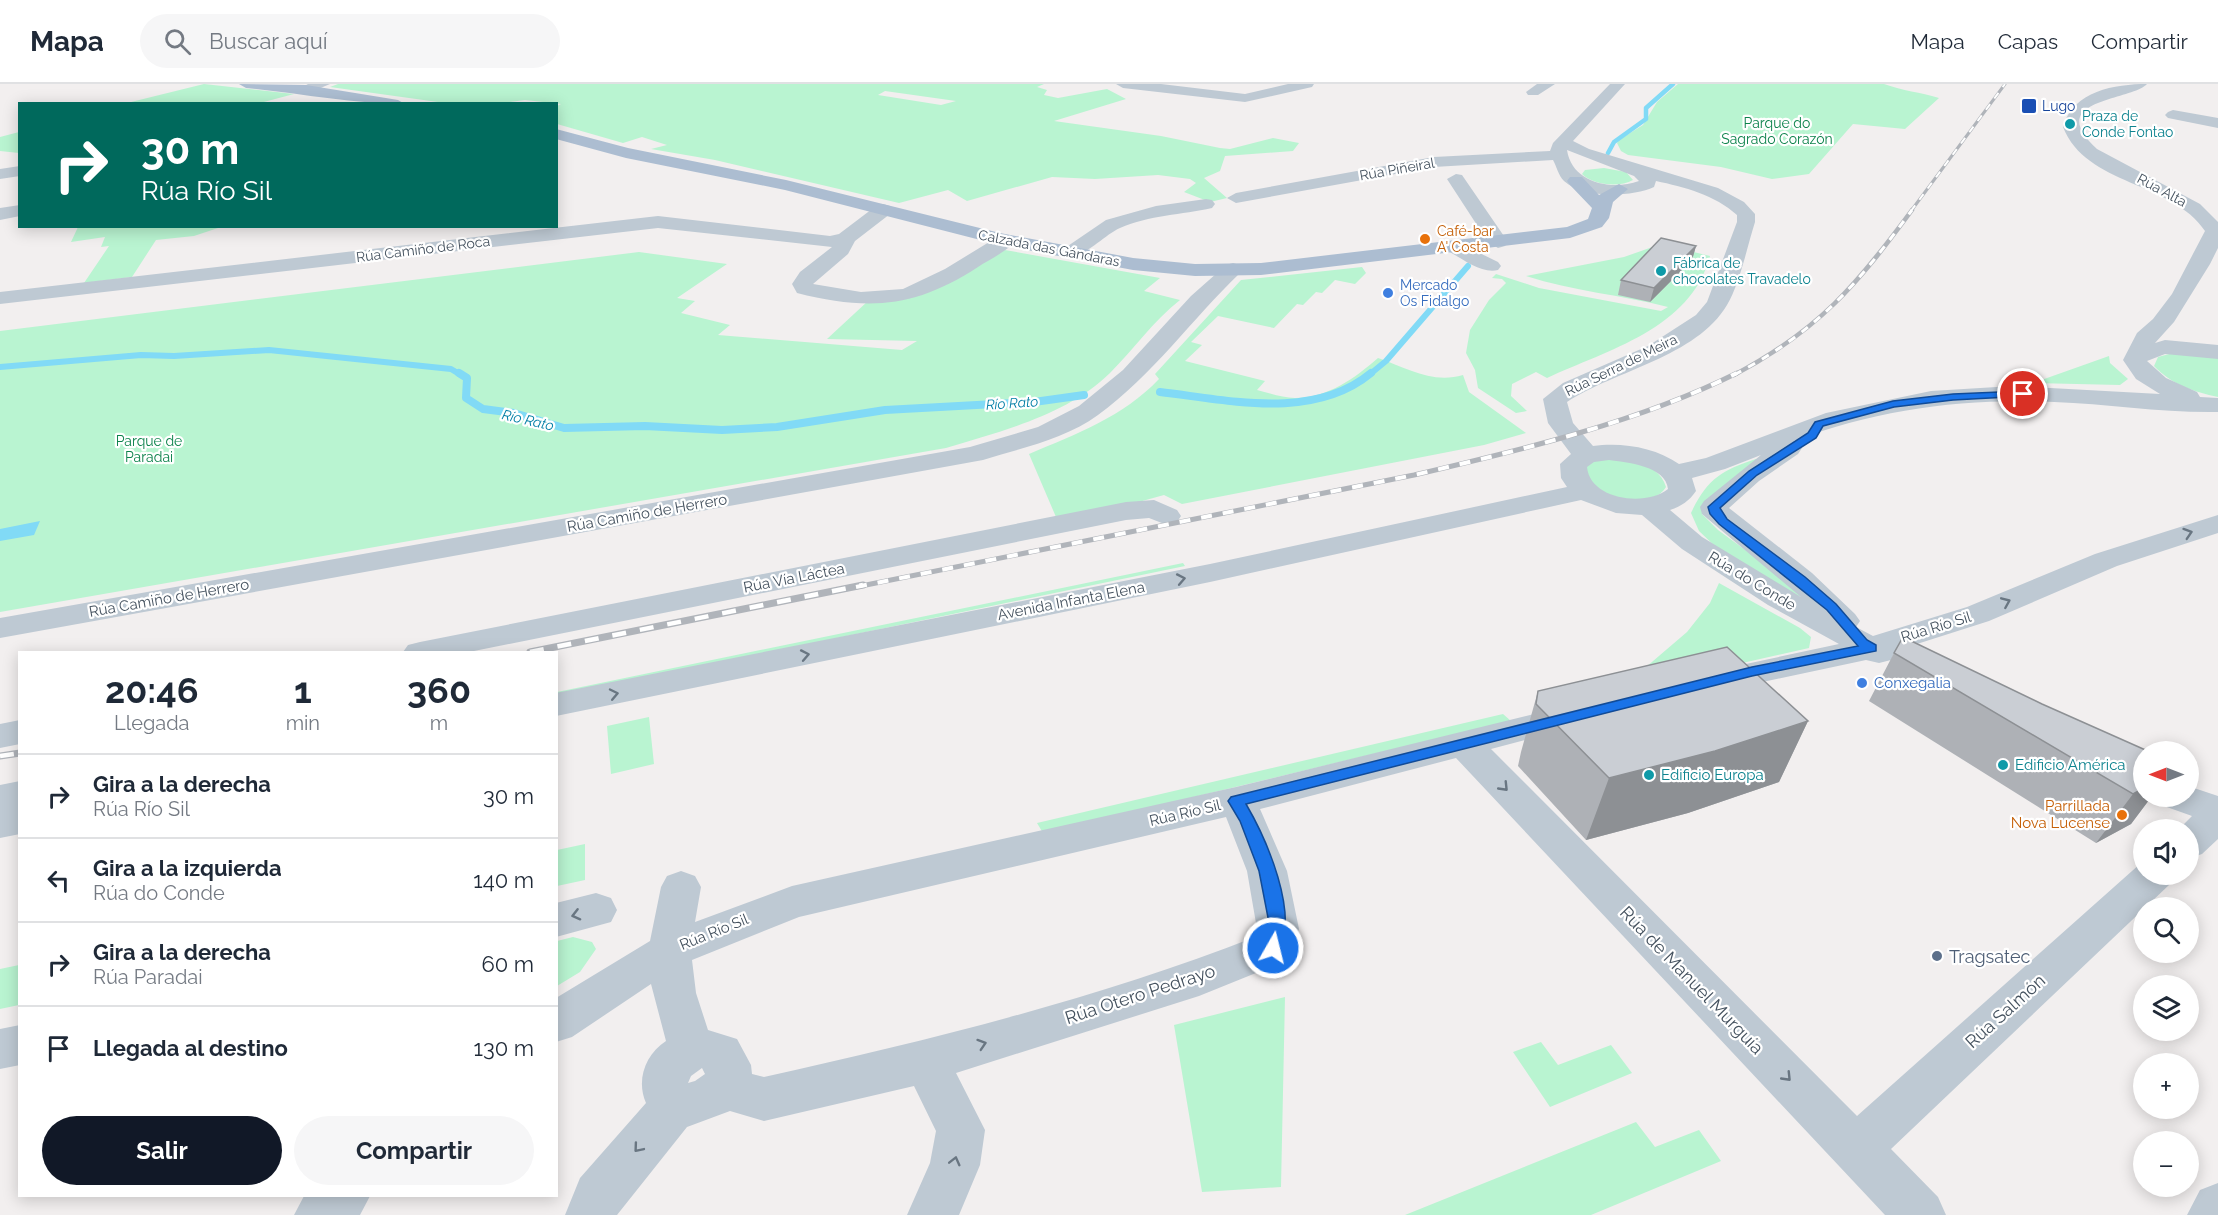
<!DOCTYPE html>
<html lang="es">
<meta charset="utf-8">
<style>
:root{--surface:#fff;--page:#f6f6f7;--text:#1f2937;--muted:#747a83;--line:#e0e1e3;--accent:#111827}
body{margin:0;font-family:Raleway,sans-serif;background:var(--page);color:var(--text);height:100vh;display:flex;flex-direction:column;font-size:22px;white-space:nowrap}
*{box-sizing:border-box;margin:0}
p{font-size:20px;color:var(--muted)}
.icon{flex:none;width:33px;height:33px;fill:none;stroke:currentColor;stroke-width:2;stroke-linecap:round;stroke-linejoin:round}
.map{position:relative;flex:1;overflow:hidden}
.panel{position:absolute;left:18px;top:567px;width:540px;height:546px;display:flex;flex-direction:column;background:var(--surface);border-radius:0px;box-shadow:0 3px 15px #0003}
.panel>*{flex:none}
.hud{position:absolute;left:18px;top:18px;width:540px;height:126px;border-radius:0px;box-shadow:0 3px 15px #0003;background:#00695c;color:#fff;overflow:hidden}
.needle{width:39px;rotate:270deg}
.controls{position:absolute;left:2133px;top:657px;display:grid;gap:12px}
.controls a{display:grid;place-items:center;width:66px;height:66px;border-radius:50%;background:var(--surface);box-shadow:0 3px 15px #0003;font-size:30px}
.pin{position:absolute;display:grid;place-items:center;width:51px;height:51px;color:#fff;margin:-26px;border:3px solid #fff;border-radius:50%;box-shadow:0 2px 6px #0007}
.me{position:absolute;width:66px;margin:-33px;rotate:8deg;stroke-linejoin:round;filter:drop-shadow(0 0 4px #0008)}
.turn{display:flex;align-items:center;gap:21px;height:126px;padding:0 24px;font-size:27px}
.turn .icon{width:78px;height:78px;stroke-width:2.5}
.turn b{display:block;font-size:42px;line-height:51px}
.eta{display:flex;justify-content:space-evenly;align-items:center;height:102px;text-align:center}
.eta b{font-size:36px;font-weight:700;line-height:42px}
.primary-button{display:flex;gap:12px;margin-top:auto;padding:12px 24px}
.primary-button a{flex:1;height:69px;border-radius:36px;background:var(--accent);color:#fff;font-size:24px;font-weight:700;line-height:69px;text-align:center}
.primary-button a+a{background:var(--page);color:var(--text)}
ul{padding:0;list-style:none}
li{display:flex;align-items:center;gap:18px;height:84px;padding:0 24px;border-top:2px solid var(--line)}
li div{flex:1}
li b{display:block;font-size:22px}
li em{font-style:normal}
header{display:flex;align-items:center;gap:36px;box-sizing:border-box;height:84px;padding:0 30px;background:var(--surface);border-bottom:2px solid var(--line)}
header strong{font-size:28px}
nav{display:flex;gap:33px;margin-inline-start:auto;font-size:21px}
.search{width:420px;height:54px;background:var(--page);display:flex;align-items:center;gap:15px;box-sizing:border-box;padding:0 21px;border-radius:33px;color:var(--muted);font-size:22px}
.map>svg:first-child{display:block}
.green{fill:#b9f4d1;fill-rule:evenodd}
.water{fill:#81daf6}
.lines{fill:none;stroke-linecap:round;stroke-linejoin:round}
.stream-far2{stroke:#81daf6;stroke-width:4.5}
.stream-far1{stroke:#81daf6;stroke-width:6}
.stream{stroke:#81daf6;stroke-width:8}
.minor{fill:#bec9d3;fill-rule:evenodd}
.major{fill:#acbdd1;fill-rule:evenodd}
.rail-far3-casing{stroke:#b0b4ba;stroke-width:3}
.rail-far2-casing{stroke:#b0b4ba;stroke-width:4.5}
.rail-far1-casing{stroke:#b0b4ba;stroke-width:5}
.rail-casing{stroke:#b0b4ba;stroke-width:7}
.rail-far3{stroke:#fff;stroke-width:2;stroke-dasharray:7;stroke-linecap:butt}
.rail-far2{stroke:#fff;stroke-width:3;stroke-dasharray:8;stroke-linecap:butt}
.rail-far1{stroke:#fff;stroke-width:4;stroke-dasharray:11;stroke-linecap:butt}
.rail{stroke:#fff;stroke-width:4.5;stroke-dasharray:14;stroke-linecap:butt}
.wall{fill:#aeb1b6}
.shaded-wall{fill:#8d9094}
.building{fill:#caced4;stroke:#8d9094;stroke-width:1.5}
.oneway{stroke:#697682}
.route{fill:#1a73e8;stroke:#114b97;stroke-width:1.5}
.transit-dot{fill:#1a4fb4;stroke:#fff;stroke-width:2}
.culture-dot{fill:#0f9aa8;stroke:#fff;stroke-width:2}
.food-dot{fill:#e8710a;stroke:#fff;stroke-width:2}
.shop-dot{fill:#3f7fe0;stroke:#fff;stroke-width:2}
.service-dot{fill:#5c6f8a;stroke:#fff;stroke-width:2}
.labels{text-anchor:middle;dominant-baseline:central;stroke-width:4.5;stroke-linejoin:round;paint-order:stroke}
.far-transit-label{font-size:14px;fill:#164399;stroke:#fff;text-anchor:start}
.far-culture-label{font-size:14px;fill:#0d838f;stroke:#fff;text-anchor:start}
.far-park-label{font-size:14px;fill:#0d834c;stroke:#fff}
.far-street-label{font-size:14px;fill:#45525f;stroke:#fff}
.far-food-label{font-size:14px;fill:#c56008;stroke:#fff;text-anchor:start}
.far-shop-label{font-size:14px;fill:#366cbe;stroke:#fff;text-anchor:start}
.far-water-label{font-size:14px;font-style:italic;fill:#027ea6;stroke:#fff}
.street-label{font-size:15px;fill:#45525f;stroke:#fff}
.shop-label{font-size:15px;fill:#366cbe;stroke:#fff;text-anchor:start}
.culture-label{font-size:15px;fill:#0d838f;stroke:#fff;text-anchor:start}
.food-label{font-size:15px;fill:#c56008;stroke:#fff;text-anchor:end}
.near-service-label{font-size:18px;fill:#4e5e75;stroke:#fff;text-anchor:start}
.near-street-label{font-size:18px;fill:#45525f;stroke:#fff}
</style>
<header>
<strong>Mapa</strong>
<div class="search"><svg class="icon" aria-label="search" viewBox="0 0 24 24"><circle cx="10" cy="10" r="6"/><path d="M15 15l6 6"/></svg>Buscar aquí</div>
<nav><a>Mapa</a><a>Capas</a><a>Compartir</a></nav>
</header>
<div class="map">
<svg width="2218" height="1131" viewBox="0 0 2218 1131">
<rect width="100%" height="100%" fill="#f2efef"/>
<path class="green" d="M204 0 294 10 260 19H127Z
M338 0H1044L1037 3 1047 6 1044 11 1058 14 1107 5 1126 15 1054 37 1161 52 1220 64 1230 65 1273 54 1299 59 1293 67 1225 72 1220 87 1204 94 1227 114 1210 118 1184 108 1196 99 1190 95 1158 91 1095 95 1052 93 967 117 948 106 899 119 715 76 651 65 667 61 642 53 623 59 557 40V22L561 20 525 16 501 19H445L330 3ZM885 7 956 17 941 21 878 11Z
M1678 0H1884C1903 7 1920 8 1939 14L1905 45 1853 40 1809 90 1772 95 1721 83 1628 71 1621 67 1617 59 1619 56 1643 41 1657 18Z
M19 48V69L0 67V53Z
M1604 84 1626 88 1633 96C1619 104 1593 101 1582 90L1585 86Z
M78 143H221L194 152 156 156 132 193 84 199 109 162 101 163 105 153 71 158Z
M1661 160 1710 172C1691 245 1607 266 1547 294L1536 288 1512 300 1511 312 1527 327 1516 329 1478 304 1475 286 1466 269 1470 246 1489 216 1506 199 1502 195 1492 194 1496 190 1539 204 1661 227 1668 223C1621 211 1573 207 1526 192L1624 173Z
M1005 166 1160 194 1144 207 1180 216C1153 237 1134 265 1110 289 1067 331 1002 347 946 364L0 528V247L639 168 727 180 677 214 695 217 681 229 730 241 718 251 902 266 917 257 827 255 868 217 882 216Z
M1362 183 1366 189 1355 200 1335 196 1322 209 1316 208 1303 221 1297 220 1274 244 1218 232 1191 258 1202 261 1185 277 1265 297 1257 306C1269 309 1283 314 1295 314 1328 314 1355 294 1378 274 1407 284 1432 300 1463 291L1469 308 1526 349 1484 361 1182 420 1164 411 1059 440 1029 370C1076 350 1123 333 1159 295L1155 290 1241 196Z
M2173 269 2218 273V313C2194 308 2171 300 2154 282L2158 273Z
M2109 272 2110 279 2128 295 2120 301 2033 299Z
M1595 375C1619 375 1658 375 1666 403 1650 428 1611 412 1589 403L1585 380Z
M1756 375 1760 376 1702 430 1718 446 1801 507V512H1796L1721 468 1699 447 1691 429C1707 395 1722 386 1756 375Z
M1183 479 1185 482 557 612V608Z
M1719 499 1800 544 1811 553 1809 564 1618 607 1687 548 1710 519Z
M1503 630 1511 637 1043 749 1037 739Z
M649 633 654 680 611 690 607 642Z
M585 760V796L557 802V766Z
M573 853 592 858 596 865 580 888 557 902V857Z
M19 881V921L0 925V885Z
M1285 913 1281 1103 1202 1108 1174 941Z
M1541 958 1558 981 1611 961 1632 989 1550 1023 1513 968Z
M1636 1038 1655 1063 1699 1046 1721 1077 1591 1131H1405Z"/>
<path class="water" d="M40 437 34 451 0 457V445Z"/>
<g class="lines">
<path class="stream-far2" d="M1608 69 1614 58 1646 35V24L1673 0"/>
<path class="stream-far1" d="M0 283 141 271 174 272 269 266 451 285 461 291
M1369 291 1386 277 1468 182"/>
<path class="stream" d="M459 289 467 294 466 314 483 325 514 329 564 344 645 342 722 346 777 343 885 326 1034 318 1084 311
M1160 308C1228 316 1313 337 1371 289"/>
<path class="minor" d="M308 0H330L311 8H301L299 5Z
M1116 0H1161L1245 10 1288 0H1314L1312 3 1245 18 1123 4Z
M1537 0H1555L1538 11H1528L1526 8Z
M1610 0H1625L1573 57 1589 65 1718 104 1744 118 1755 130V138C1747 163 1740 199 1727 221 1696 273 1616 286 1567 318L1573 339 1593 362C1621 358 1655 363 1679 380L1706 374 1826 329 1931 307 2013 302 2160 310 2136 295 2123 276 2137 249 2153 235 2172 210 2205 147C2172 97 2086 102 2063 43 2073 7 2115 0 2147 0 2131 17 2042 15 2097 65L2200 120 2218 138V164L2210 180 2174 238 2155 259 2165 256 2218 261V275L2165 270 2147 277 2166 294 2197 308 2200 313 2218 314V328C2163 329 2108 320 2054 318 1964 314 1878 325 1794 357L1802 364 1798 370 1759 397 1729 424 1812 489 1855 530 1860 537 1856 543 1873 552 1967 523 2095 470 2218 431V449L2117 482 1989 537 1895 567 1891 576 1879 579 1866 576 1711 609 1699 606 1694 598 1699 590 1839 560 1768 521 1682 465 1642 431 1616 429 1581 416 1210 498 556 632V609L1210 480 1567 403 1561 394 1560 380 1571 370 1548 339 1543 315 1563 299 1648 262 1696 231 1707 218 1737 138V131C1715 111 1684 103 1656 97L1654 103C1632 113 1583 115 1564 97 1558 91 1557 83 1553 76L1434 83 1236 119 1227 114 1236 109 1434 73 1550 67 1553 59ZM1567 66 1634 92 1639 97C1611 107 1572 99 1567 66ZM1761 371 1704 417 1700 423 1702 430 1801 513 1702 453 1670 426C1682 422 1689 417 1696 407L1692 394 1725 385ZM1609 376C1626 378 1666 382 1668 405 1646 423 1590 416 1587 383L1594 378Z
M2173 26 2218 34V44L2168 34 2165 31 2168 28Z
M20 82V92L0 95V85Z
M1456 90 1462 91 1508 158 1505 162 1498 164 1488 158 1447 95Z
M1206 115 1212 116 1215 120 1212 124C1182 131 1149 131 1120 144 1102 152 1083 177 1062 172L1059 168 1106 136 1156 122Z
M883 120 890 122 892 126 890 130 855 157 848 170 813 200 861 208 903 205 945 185 999 152H1013L1016 156C1008 167 990 175 978 183 915 224 869 227 797 209L792 200 800 188 832 163 658 144 0 220V208L658 132 830 152 839 150 876 122Z
M20 121V132L0 136V124Z
M1455 157 1498 178 1501 182 1498 186C1481 190 1463 175 1448 167L1445 163Z
M1233 179 1240 181 1243 185 1240 189C1192 235 1152 292 1098 331 1065 355 1022 364 983 376L0 554V534L970 363 1038 343 1079 322 1123 286 1191 212 1226 181Z
M1154 416 1177 426 1181 432 1177 438 1167 441 1149 434 1126 436 469 568H403L408 561 420 558 1126 418Z
M1571 621 1583 625 1589 633 1583 641 1491 665 1857 1032 2141 779 2144 778V790H2175L2169 801 1891 1065 1938 1113 1946 1131H1885L1456 674 1260 725 1287 787 1299 845 1288 876 1199 912 956 989 985 1046 980 1081 959 1131H907L930 1079 936 1047 914 1002 764 1037 730 1027 687 1043 617 1131H565L580 1094 646 1019C636 996 645 971 666 957L651 900 572 953 556 958V914L650 857 661 803 667 792 681 787 695 792 701 803 695 838 792 802 1236 703ZM1226 733 1247 787 1257 845 1255 853C1097 915 930 956 764 993L752 990 751 981 737 955 708 946 696 909 692 876 799 833ZM702 984 705 990 695 997 688 999 691 992Z
M20 636V660L0 664V640Z
M20 697V750L0 754V701Z
M2188 702 2218 712V755L2202 770 2188 775V746H2178L2192 732 2164 722 2158 712H2188Z
M596 809 611 814 617 826 611 838 556 853V819Z
M20 941V981L0 985V945Z
M2218 1099V1131H2187L2200 1106Z
M304 1112H370L360 1131H294Z"/>
<path class="major" d="M239 0 306 1 398 16 405 20C352 20 299 9 246 4Z
M556 45 628 64 786 96 1000 149 1133 174 1195 180 1261 179 1567 143 1588 135 1592 124 1570 101 1567 97 1570 93H1582L1599 111 1619 100 1628 105 1613 118 1609 134 1602 143 1570 154 1261 191 1195 192 1133 186 1000 161 785 106 626 74 556 55Z"/>
<g class="rail-far3-casing">
<path id="rail-far3" d="M1911 127 2005 0"/>
</g>
<g class="rail-far2-casing">
<path id="rail-far2" d="M1734 291C1819 246 1857 201 1912 126"/>
</g>
<g class="rail-far1-casing">
<path id="rail-far1" d="M856 503 1414 391C1521 366 1639 338 1737 289"/>
</g>
<g class="rail-casing">
<path id="rail" d="M530 568 863 501
M0 672 20 669"/>
</g>
<use href="#rail-far3" class="rail-far3"/>
<use href="#rail-far2" class="rail-far2"/>
<use href="#rail-far1" class="rail-far1"/>
<use href="#rail" class="rail"/>
</g>
<path class="wall" d="M1696 162 1692 176 1650 218 1618 211 1621 196Z
M1894 569 2144 712H2152L2131 740 2096 759 1869 617Z
M1538 607 1808 637 1779 698 1688 729 1586 756 1518 682 1521 668Z"/>
<path class="shaded-wall" d="M1696 162 1692 176 1650 218 1654 204Z
M1808 637 1779 698 1688 729 1586 756 1609 694Z
M2144 704V712H2152L2131 740 2096 759 2133 710Z"/>
<path class="building" d="M1661 154 1696 162 1654 204 1621 196Z
M1903 553 2042 620 2150 668H2144V704L2133 710 1894 569Z
M1727 563 1808 637 1715 667 1609 694 1536 620 1538 607Z"/>
<defs><path id="oneway-chevron" d="M-2-3.5L2.5 0L-2 3.5" fill="none" stroke-width="1.6" stroke-linecap="round" stroke-linejoin="round" transform="scale(1.5)"/></defs>
<g class="oneway">
<use href="#oneway-chevron" transform="translate(2188 449) rotate(-18)"/>
<use href="#oneway-chevron" transform="translate(1181 495) rotate(-11)"/>
<use href="#oneway-chevron" transform="translate(2006 518) rotate(-23)"/>
<use href="#oneway-chevron" transform="translate(805 571) rotate(-11)"/>
<use href="#oneway-chevron" transform="translate(614 610) rotate(-12)"/>
<use href="#oneway-chevron" transform="translate(1504 703) rotate(46)"/>
<use href="#oneway-chevron" transform="translate(576 831) rotate(166)"/>
<use href="#oneway-chevron" transform="translate(982 960) rotate(-18)"/>
<use href="#oneway-chevron" transform="translate(1787 993) rotate(46)"/>
<use href="#oneway-chevron" transform="translate(638 1064) rotate(130)"/>
<use href="#oneway-chevron" transform="translate(955 1077) rotate(-76)"/>
</g>
<path class="route" d="M2023 307 2028 310 2027 312 1953 316 1894 323 1823 342 1816 354 1757 391 1720 424 1727 435 1805 493 1836 520 1867 556 1876 561V567L1752 592 1246 720C1267 756 1299 829 1279 869L1273 871 1266 869 1264 864 1270 844 1259 787 1240 737 1228 717 1231 713 1752 583 1858 562 1827 526 1719 440 1710 430 1708 423 1749 387 1808 349 1815 338 1893 317 1953 310Z"/>
<rect class="transit-dot" x="2021" y="14" width="16" height="16" rx="3"/>
<g class="culture-dot">
<circle cx="2070" cy="40" r="6"/>
<circle cx="1661" cy="187" r="6"/>
<circle cx="2003" cy="681" r="6"/>
<circle cx="1649" cy="691" r="6"/>
</g>
<g class="food-dot">
<circle cx="1425" cy="155" r="6"/>
<circle cx="2122" cy="731" r="6"/>
</g>
<g class="shop-dot">
<circle cx="1388" cy="209" r="6"/>
<circle cx="1862" cy="599" r="6"/>
</g>
<circle class="service-dot" cx="1937" cy="872" r="6"/>
<g class="labels">
<g class="far-transit-label">
<text x="2042" y="22">Lugo</text>
</g>
<g class="far-culture-label">
<text x="2082" y="32">Praza de<tspan x="2082" dy="16">Conde Fontao</tspan></text>
<text x="1673" y="179">Fábrica de<tspan x="1673" dy="16">chocolates Travadelo</tspan></text>
</g>
<g class="far-park-label">
<text x="1777" y="39">Parque do<tspan x="1777" dy="16">Sagrado Corazón</tspan></text>
<text x="149" y="357">Parque de<tspan x="149" dy="16">Paradai</tspan></text>
</g>
<g class="far-street-label">
<text transform="translate(1397 85) rotate(-10)">Rúa Piñeiral</text>
<text transform="translate(2162 106) rotate(28)">Rúa Alta</text>
<text transform="translate(1049 164) rotate(11)">Calzada das Gándaras</text>
<text transform="translate(423 165) rotate(-7)">Rúa Camiño de Roca</text>
<text transform="translate(1621 281) rotate(-26)">Rúa Serra de Meira</text>
</g>
<g class="far-food-label">
<text x="1437" y="147">Café-bar<tspan x="1437" dy="16">A' Costa</tspan></text>
</g>
<g class="far-shop-label">
<text x="1400" y="201">Mercado<tspan x="1400" dy="16">Os Fidalgo</tspan></text>
</g>
<g class="far-water-label">
<text transform="translate(1012 319) rotate(-4)">Río Rato</text>
<text transform="translate(528 336) rotate(13)">Río Rato</text>
</g>
<g class="street-label">
<text transform="translate(647 429) rotate(-10)">Rúa Camiño de Herrero</text>
<text transform="translate(794 494) rotate(-11)">Rúa Vía Láctea</text>
<text transform="translate(1752 497) rotate(31)">Rúa do Conde</text>
<text transform="translate(169 514) rotate(-10)">Rúa Camiño de Herrero</text>
<text transform="translate(1071 517) rotate(-11)">Avenida Infanta Elena</text>
<text transform="translate(1936 543) rotate(-17)">Rúa Río Sil</text>
<text transform="translate(1185 729) rotate(-13)">Rúa Río Sil</text>
<text transform="translate(714 848) rotate(-22)">Rúa Río Sil</text>
</g>
<g class="shop-label">
<text x="1874" y="599">Conxegalia</text>
</g>
<g class="culture-label">
<text x="2015" y="681">Edificio América</text>
<text x="1661" y="691">Edificio Europa</text>
</g>
<g class="food-label">
<text x="2110" y="722">Parrillada<tspan x="2110" dy="17">Nova Lucense</tspan></text>
</g>
<g class="near-service-label">
<text x="1949" y="872">Tragsatec</text>
</g>
<g class="near-street-label">
<text transform="translate(1692 896) rotate(46)">Rúa de Manuel Murguía</text>
<text transform="translate(1140 910) rotate(-18)">Rúa Otero Pedrayo</text>
<text transform="translate(2005 927) rotate(-42)">Rúa Salmón</text>
</g>
</g>
</svg>
<div class="controls">
<a><svg class="needle" viewBox="-14 -14 28 28"><path d="M0-13l5 13h-10z" fill="#e53935"/><path d="M0 13l5-13h-10z" fill="#747a83"/></svg></a>
<a><svg class="icon" aria-label="sound" viewBox="0 0 24 24"><path d="M4 9h4l5-4v14l-5-4H4zM17 9q2 3 0 6"/></svg></a>
<a><svg class="icon" aria-label="search" viewBox="0 0 24 24"><circle cx="10" cy="10" r="6"/><path d="M15 15l6 6"/></svg></a>
<a><svg class="icon" aria-label="layers" viewBox="0 0 24 24"><path d="M12 4l9 5-9 5-9-5zM3 14l9 5 9-5"/></svg></a>
<a>+</a>
<a>−</a>
</div>
<div class="pin" style="left:2023px;top:310px;background:#d93025"><svg class="icon" aria-label="arrive" viewBox="0 0 24 24"><path d="M6 21V4h12l-3 4 3 4H6"/></svg></div>
<svg class="me" style="left:1273px;top:864px" viewBox="-20 -20 40 40"><circle r="17" fill="#1a73e8" stroke="#fff" stroke-width="3"/><path d="M0-11L8 9 0 5-8 9z" fill="#fff"/></svg>
<div class="hud">
<div class="turn"><svg class="icon" aria-label="right" viewBox="0 0 24 24"><path d="M7 20v-9h11M14 6l5 5-5 5"/></svg><div><b>30 m</b>Rúa Río Sil</div></div>
</div>
<section class="panel">
<div class="eta">
<div><b>20:46</b><p>Llegada</p></div>
<div><b>1</b><p>min</p></div>
<div><b>360</b><p>m</p></div>
</div>
<ul>
<li><svg class="icon" aria-label="right" viewBox="0 0 24 24"><path d="M7 20v-9h11M14 6l5 5-5 5"/></svg><div><b>Gira a la derecha</b><p>Rúa Río Sil</p></div><em>30 m</em></li>
<li><svg class="icon" aria-label="left" viewBox="0 0 24 24"><path d="M17 20v-9H6M10 6l-5 5 5 5"/></svg><div><b>Gira a la izquierda</b><p>Rúa do Conde</p></div><em>140 m</em></li>
<li><svg class="icon" aria-label="right" viewBox="0 0 24 24"><path d="M7 20v-9h11M14 6l5 5-5 5"/></svg><div><b>Gira a la derecha</b><p>Rúa Paradai</p></div><em>60 m</em></li>
<li><svg class="icon" aria-label="arrive" viewBox="0 0 24 24"><path d="M6 21V4h12l-3 4 3 4H6"/></svg><div><b>Llegada al destino</b></div><em>130 m</em></li>
</ul>
<div class="primary-button"><a>Salir</a><a>Compartir</a></div>
</section>
</div>
